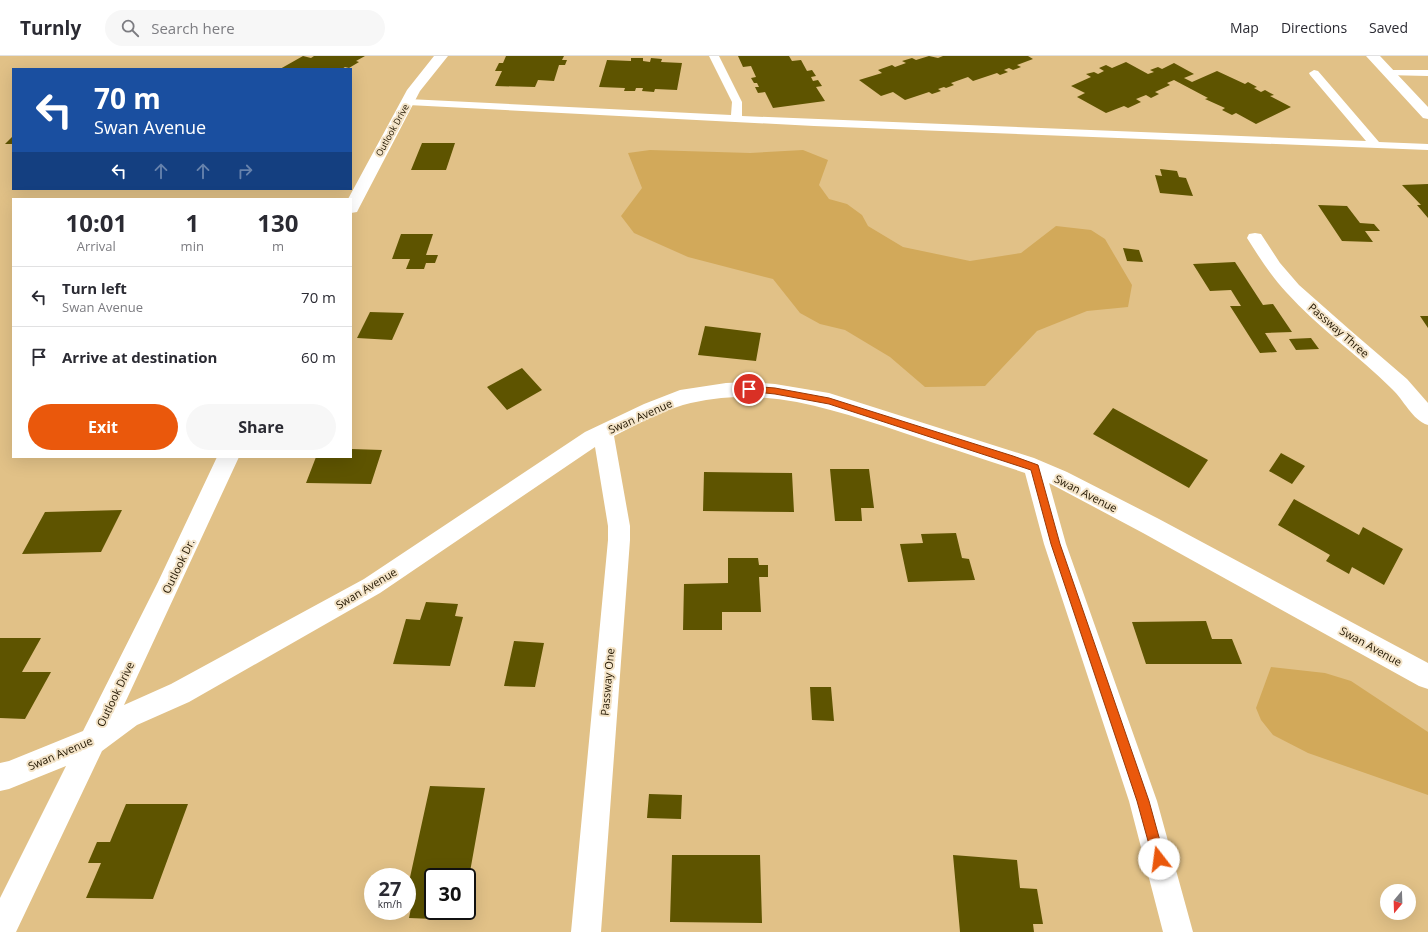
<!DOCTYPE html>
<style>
:root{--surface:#fff;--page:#f7f7f7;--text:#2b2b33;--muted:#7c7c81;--line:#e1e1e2;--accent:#ea580c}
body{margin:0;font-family:"Open Sans",sans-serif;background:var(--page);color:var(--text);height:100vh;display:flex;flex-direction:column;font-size:15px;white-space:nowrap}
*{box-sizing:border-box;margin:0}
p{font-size:13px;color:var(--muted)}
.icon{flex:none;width:22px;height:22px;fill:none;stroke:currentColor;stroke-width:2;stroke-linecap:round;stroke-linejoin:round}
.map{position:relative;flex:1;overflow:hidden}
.drawer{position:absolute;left:12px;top:142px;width:340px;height:260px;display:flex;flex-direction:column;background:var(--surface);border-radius:0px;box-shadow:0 4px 16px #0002}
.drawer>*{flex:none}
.guide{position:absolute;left:12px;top:12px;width:340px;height:122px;border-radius:0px;box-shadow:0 4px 16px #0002;background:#1a4fa0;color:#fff;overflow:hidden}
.needle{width:26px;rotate:199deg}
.fabs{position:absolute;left:1380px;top:828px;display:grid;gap:8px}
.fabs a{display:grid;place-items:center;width:36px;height:36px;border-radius:50%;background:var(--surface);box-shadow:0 4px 16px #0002;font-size:20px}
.speed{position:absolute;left:364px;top:812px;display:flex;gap:8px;font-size:20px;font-weight:700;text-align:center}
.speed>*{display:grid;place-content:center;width:52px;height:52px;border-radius:50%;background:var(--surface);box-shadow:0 4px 16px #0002;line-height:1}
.speed small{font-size:10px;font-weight:400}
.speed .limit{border:2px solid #111;border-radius:6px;background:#fff;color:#111}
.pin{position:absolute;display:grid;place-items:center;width:34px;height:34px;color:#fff;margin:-17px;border:2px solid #fff;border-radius:50%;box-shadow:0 1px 4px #0007}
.me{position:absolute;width:44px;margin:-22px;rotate:345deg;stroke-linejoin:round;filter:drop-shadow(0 0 3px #0008)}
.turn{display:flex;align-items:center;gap:14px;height:84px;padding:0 16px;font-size:18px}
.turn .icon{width:52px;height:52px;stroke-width:2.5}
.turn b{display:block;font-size:28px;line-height:34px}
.lanes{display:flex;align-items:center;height:38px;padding:0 16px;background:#0003;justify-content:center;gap:20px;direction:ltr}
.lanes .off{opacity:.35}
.eta{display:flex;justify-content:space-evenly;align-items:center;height:68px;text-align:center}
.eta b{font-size:24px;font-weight:700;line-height:28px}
.primary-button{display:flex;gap:8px;margin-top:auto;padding:8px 16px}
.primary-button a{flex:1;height:46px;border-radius:24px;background:var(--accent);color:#fff;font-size:16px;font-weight:700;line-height:46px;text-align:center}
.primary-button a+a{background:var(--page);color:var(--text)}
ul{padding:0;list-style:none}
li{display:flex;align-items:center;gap:12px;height:60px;padding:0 16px;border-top:1px solid var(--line)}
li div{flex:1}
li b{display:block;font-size:15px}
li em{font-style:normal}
header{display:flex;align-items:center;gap:24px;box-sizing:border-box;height:56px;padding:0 20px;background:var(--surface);border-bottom:1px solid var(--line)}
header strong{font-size:19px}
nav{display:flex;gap:22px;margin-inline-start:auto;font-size:14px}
.search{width:280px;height:36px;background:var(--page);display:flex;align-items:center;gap:10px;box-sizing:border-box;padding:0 14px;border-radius:22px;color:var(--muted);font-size:15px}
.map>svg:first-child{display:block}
.green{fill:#d2a95a}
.building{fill:#5e5400}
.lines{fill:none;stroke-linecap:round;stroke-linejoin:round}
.lane{fill:#fff;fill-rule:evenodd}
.street{fill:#fff;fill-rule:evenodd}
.route{fill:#ea580c;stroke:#983908}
.labels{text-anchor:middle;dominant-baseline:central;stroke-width:4;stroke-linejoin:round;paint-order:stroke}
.far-street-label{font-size:9px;fill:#221601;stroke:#f4e4c8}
.street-label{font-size:11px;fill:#221601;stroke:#f4e4c8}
</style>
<header>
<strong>Turnly</strong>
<div class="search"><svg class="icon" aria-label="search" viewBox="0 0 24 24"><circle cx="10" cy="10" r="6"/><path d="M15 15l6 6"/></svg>Search here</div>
<nav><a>Map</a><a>Directions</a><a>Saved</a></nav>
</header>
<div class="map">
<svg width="1428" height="876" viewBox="0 0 1428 876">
<rect width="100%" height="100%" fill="#e1c187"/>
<path class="green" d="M650 94 750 97 803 94 828 104 819 129 829 143 847 148 862 159 868 170 903 191 970 205 1021 197 1056 170 1091 174 1105 183 1132 229 1128 251 1087 255 1037 275 985 330 925 331 890 301 845 274 820 268 800 257 773 223 688 201 634 177 621 160 642 132 628 97Z
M1271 611 1325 617 1351 625 1428 676V739L1308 697 1273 679 1261 664 1256 652Z"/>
<path class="building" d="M303 0 311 2 314 0H365L356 5 359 6 349 12 345 11 342 13H280Z
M506 0H564L562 4H567L565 9H559L554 25 538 24 535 31 495 30 502 15H495L499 7H503Z
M738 0H789L792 5 801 4 807 15 812 14 816 20 811 21 813 25 818 24 822 30 816 31 825 45 773 52 765 36 758 37 755 31H759L757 27H754L751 22 756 21 751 10 743 11Z
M929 0 938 2 943 0H1028L1033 3 1017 9 1021 11 1013 14 1009 12 1004 14 1008 16 1000 19 997 17 973 25 968 21 951 27 954 29 946 32 944 31 938 33 941 35 932 38 929 36 905 44 893 36 881 40 859 24 882 17 878 14 892 9 895 11 906 7 902 5 912 2 916 4Z
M631 2H643V5L650 6 651 2 662 3 661 6 682 7 677 34 655 33 654 36 642 35 643 32H636L635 35H624L625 32 599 31 607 4 631 5Z
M1126 6 1148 18 1154 16 1150 14 1158 11 1162 13 1174 7 1194 18 1184 22 1192 26 1217 15 1245 28 1248 26 1257 31 1254 32 1261 36 1265 34 1274 39 1270 40 1291 51 1256 68 1236 57 1232 59 1222 54 1225 52 1205 43 1208 42 1174 24 1167 27 1170 29 1155 36 1159 38 1151 42 1146 39 1136 43 1141 46 1128 52 1124 50 1106 57 1077 41 1085 37 1071 30 1091 21 1086 18 1094 16 1098 18 1104 15 1099 12 1106 9 1112 12Z
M13 80V88H5Z
M422 87H455L446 114H411Z
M1160 113 1177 115 1179 121 1186 122 1193 140 1160 137 1155 119 1162 120Z
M1428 128V162L1417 149H1421L1402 129Z
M1318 149 1347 150 1360 167 1374 168 1380 175H1365L1373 186 1342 185Z
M401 178H433L426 199H438L435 207H426L424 213H406L410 203H392Z
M1123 192 1139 194 1143 206 1127 205Z
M1235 206 1263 249 1273 248 1292 276 1265 277 1277 296 1260 297 1230 250H1241L1231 234 1210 235 1193 208Z
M370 256 404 257 392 284 357 282Z
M1420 260H1428V272Z
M705 270 761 277 756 305 698 299Z
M1311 282 1319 293 1296 294 1289 283Z
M522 312 542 334 507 354 487 331Z
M1113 352 1208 404 1189 432 1093 378Z
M351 393 382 394 371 428 306 427 316 401H351Z
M1281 397 1305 410 1292 428 1269 415Z
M830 413H869L874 452H861L862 465H835Z
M704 416 792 417 794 456 703 455Z
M1294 443 1359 479 1363 471 1403 493 1384 529 1352 511 1349 518 1326 505 1330 499 1278 469Z
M122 454 101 496 22 498 45 456Z
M956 477 962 502 969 503 975 524 908 526 900 488 923 487 921 478Z
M728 502H758L759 509H768V521H759L761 556H722V574H683L684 528 728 527Z
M426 546 458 548 455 560 463 561 450 610 393 608 406 563 420 564Z
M1206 565 1212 583H1232L1242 608H1146L1132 566Z
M0 582H41L22 616H51L25 663 0 662Z
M514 585 544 587 535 631 504 630Z
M810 631H831L834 665 812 664Z
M430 730 485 732 468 827 467 821H433V855H436L434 863 409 862 414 838H407V835Z
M649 738 682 739 681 763 647 762Z
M126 748H188L153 843 86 842 101 807H88L97 786H110Z
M672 799H760L762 867 670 866Z
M953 799 1017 804 1020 832 1037 833 1043 868H1033L1034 876H960Z"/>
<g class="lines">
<path class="lane" d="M709 0H719L742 46V60L1366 85 1310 19 1309 17 1314 14 1318 15 1379 86 1428 88V94L814 70 408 49 403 46 408 43 731 59 732 46Z
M1389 14H1428V20L1385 19 1384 17Z"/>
<path class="street" d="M434 0H448L420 35 359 152 357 156 351 157V143H348L407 34Z
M1366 0H1380L1428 51V63L1423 62Z
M1255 177 1261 178 1280 207 1299 229 1350 274 1407 323 1428 347V369C1412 364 1404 344 1392 333 1358 299 1318 272 1286 236 1271 220 1259 201 1247 182L1249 178Z
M749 326 775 328 829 337 1034 402 1067 416 1159 463 1428 607V633L1419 630 1143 477 1049 427 1066 488 1157 745 1193 876H1163L1129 745 1044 488 1025 417C984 403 942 390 901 376 828 352 760 328 683 349 659 356 636 369 614 380L630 470V484L601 876H571L608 484V470L595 391 380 537 189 646 137 669 102 695 16 876H0V842L66 710 9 733 0 735V707L9 705 83 675 158 526 217 401H239L124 649 171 628 364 523 585 376 644 348 680 334 726 327Z"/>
</g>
<path class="route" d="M749 330 775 332 829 342 1013 400 1038 409 1060 488 1149 745 1165 803 1163 808 1159 809 1154 808 1153 803 1137 745 1051 488 1031 414 829 348 775 338 746 335 745 333 746 331Z"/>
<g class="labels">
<g class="far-street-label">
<text transform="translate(392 74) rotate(-61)">Outlook Drive</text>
</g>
<g class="street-label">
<text transform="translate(1339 274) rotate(41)">Passway Three</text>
<text transform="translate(640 360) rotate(-24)">Swan Avenue</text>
<text transform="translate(1086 437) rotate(27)">Swan Avenue</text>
<text transform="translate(178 510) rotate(-64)">Outlook Dr.</text>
<text transform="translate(366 532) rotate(-31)">Swan Avenue</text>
<text transform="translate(1371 590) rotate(29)">Swan Avenue</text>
<text transform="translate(607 626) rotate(-85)">Passway One</text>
<text transform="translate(115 638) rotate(-64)">Outlook Drive</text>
<text transform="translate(60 697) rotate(-23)">Swan Avenue</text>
</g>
</g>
</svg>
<div class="fabs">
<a><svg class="needle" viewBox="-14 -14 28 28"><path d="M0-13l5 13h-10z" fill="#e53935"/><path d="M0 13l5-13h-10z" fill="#7c7c81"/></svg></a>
</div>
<div class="speed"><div>27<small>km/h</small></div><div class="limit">30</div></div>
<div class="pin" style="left:749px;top:333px;background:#d93025"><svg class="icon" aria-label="arrive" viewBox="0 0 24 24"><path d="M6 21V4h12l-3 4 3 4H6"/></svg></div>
<svg class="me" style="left:1159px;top:803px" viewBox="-20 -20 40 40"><circle r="19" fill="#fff"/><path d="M0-13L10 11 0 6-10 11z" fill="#ea580c"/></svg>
<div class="guide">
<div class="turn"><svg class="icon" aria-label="left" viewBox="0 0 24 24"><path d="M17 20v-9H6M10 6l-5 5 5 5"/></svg><div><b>70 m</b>Swan Avenue</div></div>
<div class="lanes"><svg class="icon" aria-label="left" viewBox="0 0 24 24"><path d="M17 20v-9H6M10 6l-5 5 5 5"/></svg><svg class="icon off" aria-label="ahead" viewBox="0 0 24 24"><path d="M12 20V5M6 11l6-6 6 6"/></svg><svg class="icon off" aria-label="ahead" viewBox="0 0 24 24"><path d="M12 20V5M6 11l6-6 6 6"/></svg><svg class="icon off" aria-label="right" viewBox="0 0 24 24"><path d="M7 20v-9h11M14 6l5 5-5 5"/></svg></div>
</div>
<section class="drawer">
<div class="eta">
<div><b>10:01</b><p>Arrival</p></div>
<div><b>1</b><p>min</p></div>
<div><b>130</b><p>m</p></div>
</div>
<ul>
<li><svg class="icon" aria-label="left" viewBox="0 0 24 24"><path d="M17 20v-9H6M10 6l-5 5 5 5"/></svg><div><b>Turn left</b><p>Swan Avenue</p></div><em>70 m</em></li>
<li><svg class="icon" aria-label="arrive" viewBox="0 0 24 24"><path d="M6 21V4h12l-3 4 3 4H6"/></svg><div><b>Arrive at destination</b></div><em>60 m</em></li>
</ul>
<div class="primary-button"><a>Exit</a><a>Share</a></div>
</section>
</div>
